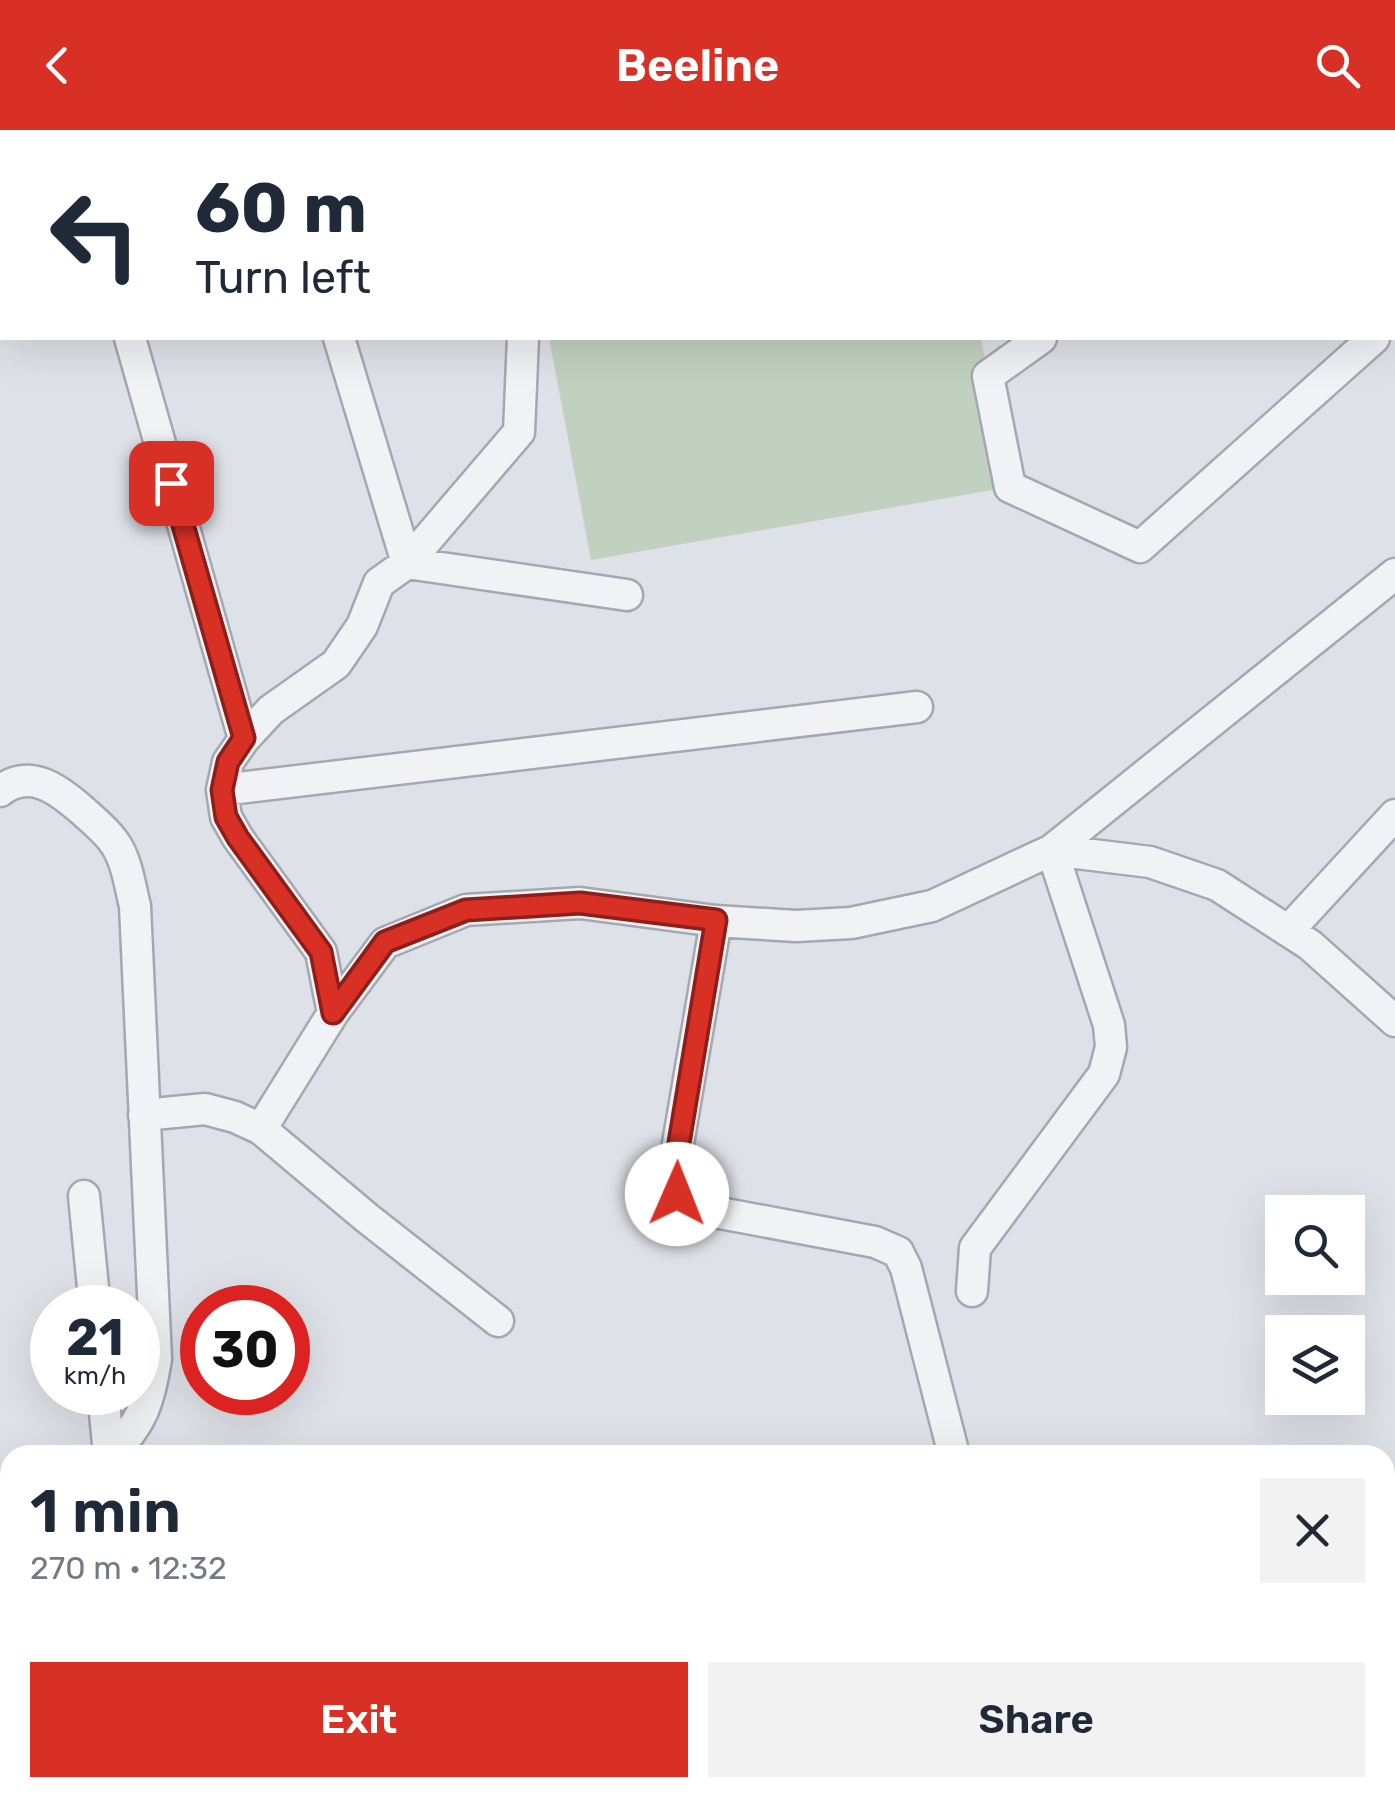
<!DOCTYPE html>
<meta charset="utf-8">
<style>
:root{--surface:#fff;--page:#f2f2f3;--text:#1f2937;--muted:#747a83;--accent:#d93025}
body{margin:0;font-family:Rubik,sans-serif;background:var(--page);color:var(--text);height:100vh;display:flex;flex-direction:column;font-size:38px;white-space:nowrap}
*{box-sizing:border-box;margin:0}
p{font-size:32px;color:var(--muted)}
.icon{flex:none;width:55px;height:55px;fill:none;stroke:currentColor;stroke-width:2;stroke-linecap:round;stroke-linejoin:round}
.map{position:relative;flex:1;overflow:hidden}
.sheet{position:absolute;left:0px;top:1315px;width:1395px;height:352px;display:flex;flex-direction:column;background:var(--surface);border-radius:30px 30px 0 0;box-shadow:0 10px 40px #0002}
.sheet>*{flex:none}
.banner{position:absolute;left:0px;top:0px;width:1395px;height:210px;box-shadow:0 10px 40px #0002;background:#fff;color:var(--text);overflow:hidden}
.buttons{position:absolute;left:1265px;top:1065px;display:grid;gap:20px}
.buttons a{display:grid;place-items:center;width:100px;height:100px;border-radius:0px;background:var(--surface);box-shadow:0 10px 40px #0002;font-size:50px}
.speed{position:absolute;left:30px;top:1155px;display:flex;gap:20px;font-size:50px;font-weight:700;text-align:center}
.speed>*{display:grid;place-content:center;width:130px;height:130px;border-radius:50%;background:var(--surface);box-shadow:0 10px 40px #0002;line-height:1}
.speed small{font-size:25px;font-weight:400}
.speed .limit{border:15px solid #d22;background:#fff;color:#111}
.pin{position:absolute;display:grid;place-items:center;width:85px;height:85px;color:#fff;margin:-42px;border-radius:20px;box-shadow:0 5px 15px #0006}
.me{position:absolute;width:110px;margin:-55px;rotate:1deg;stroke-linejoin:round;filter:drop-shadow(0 0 8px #0008)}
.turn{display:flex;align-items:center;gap:35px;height:210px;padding:0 30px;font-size:45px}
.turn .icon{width:130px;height:130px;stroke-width:2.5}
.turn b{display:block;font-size:70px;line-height:85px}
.round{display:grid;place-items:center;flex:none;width:105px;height:105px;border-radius:0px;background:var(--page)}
.overview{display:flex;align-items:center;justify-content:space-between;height:170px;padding:0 30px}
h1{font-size:60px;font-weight:600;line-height:75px}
.primary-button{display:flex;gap:20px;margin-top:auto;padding:20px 30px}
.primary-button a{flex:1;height:115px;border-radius:0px;background:var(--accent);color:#fff;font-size:40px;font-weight:600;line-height:115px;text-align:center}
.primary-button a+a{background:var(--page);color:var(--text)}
header{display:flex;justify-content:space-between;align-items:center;height:130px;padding:0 30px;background:var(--accent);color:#fff;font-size:45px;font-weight:600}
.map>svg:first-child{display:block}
.green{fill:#c2d1bf}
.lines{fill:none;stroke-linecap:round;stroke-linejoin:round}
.lane-casing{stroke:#a4a8b1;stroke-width:20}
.street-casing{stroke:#a4a8b1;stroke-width:35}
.lane{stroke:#f1f2f6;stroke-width:15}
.street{stroke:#f1f2f6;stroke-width:30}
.route-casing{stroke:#8d1f18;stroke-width:25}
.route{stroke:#d93025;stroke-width:18}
</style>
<header><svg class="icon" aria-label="back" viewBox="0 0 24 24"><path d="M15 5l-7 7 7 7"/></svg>Beeline<svg class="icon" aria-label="search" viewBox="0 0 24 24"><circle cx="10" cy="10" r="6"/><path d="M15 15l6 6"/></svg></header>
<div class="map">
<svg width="1395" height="1666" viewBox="0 0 1395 1666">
<rect width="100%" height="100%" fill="#dee1e7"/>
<path class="green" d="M549 208H981L1010 357 591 430Z"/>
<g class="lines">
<g class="lane-casing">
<path id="lane" d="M1113 1658 1114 1666"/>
</g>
<g class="street-casing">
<path id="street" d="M282 0V2
M468 0 469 2
M640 0 641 2
M807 0V2
M986 0 987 2
M1032 2 1035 0
M1321 2 1324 0
M1392 5 1395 10
M1392 191 1395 189
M130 208 244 609
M339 208 407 433 519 302 523 208
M1041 208 988 246 1010 357 1140 417 1374 208
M222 660 917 577
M0 661C30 637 59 660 83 681 94 691 108 702 116 715 127 732 130 756 135 776L156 1229C149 1273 142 1293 111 1325
M716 791 673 1043 677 1064 688 1077 875 1112 898 1122 906 1138 954 1325
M1288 801 1395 685
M333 883 321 822 238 708 226 687 222 660 228 632 244 609 271 580 336 534 362 496 379 453 407 433 627 465
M144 985 205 979 235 987 261 999 367 1088 498 1191
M261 999 333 883 385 813 466 780 580 773 716 791 796 796 851 793 932 776 1052 720 1150 732 1217 755 1310 815 1395 891
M84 1066 95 1178
M972 1161 975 1118 1104 944 1111 917 1109 895 1052 720 1395 444
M103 1262 109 1325
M1385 1426 1395 1423
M142 1658 143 1666
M856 1658 858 1666
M248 1666 250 1658"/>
</g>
<use href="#lane" class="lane"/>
<use href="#street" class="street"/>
</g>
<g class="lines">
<g class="route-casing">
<path id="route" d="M171 353 244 608 228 632 222 660 226 687 238 708 321 822 333 883 385 812 466 780 580 773 716 790 674 1043 677 1064"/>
</g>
<use href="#route" class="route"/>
</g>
</svg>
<div class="buttons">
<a><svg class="icon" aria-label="search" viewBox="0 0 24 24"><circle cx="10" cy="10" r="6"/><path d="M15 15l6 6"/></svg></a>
<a><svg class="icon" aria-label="layers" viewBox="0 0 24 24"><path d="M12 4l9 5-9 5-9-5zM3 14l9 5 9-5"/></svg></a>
</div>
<div class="speed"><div>21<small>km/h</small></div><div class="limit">30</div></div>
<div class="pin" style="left:171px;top:353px;background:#d93025"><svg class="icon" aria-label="arrive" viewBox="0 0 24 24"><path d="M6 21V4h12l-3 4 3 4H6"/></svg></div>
<svg class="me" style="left:677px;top:1064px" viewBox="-20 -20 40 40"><circle r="19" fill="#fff"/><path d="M0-13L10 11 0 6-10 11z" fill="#d93025"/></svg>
<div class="banner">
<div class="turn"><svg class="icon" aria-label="left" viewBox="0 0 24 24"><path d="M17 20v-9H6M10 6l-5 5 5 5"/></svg><div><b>60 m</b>Turn left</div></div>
</div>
<section class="sheet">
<div class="overview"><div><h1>1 min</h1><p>270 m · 12:32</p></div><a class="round"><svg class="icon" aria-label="close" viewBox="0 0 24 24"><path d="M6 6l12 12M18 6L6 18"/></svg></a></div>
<div class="primary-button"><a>Exit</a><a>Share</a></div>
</section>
</div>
